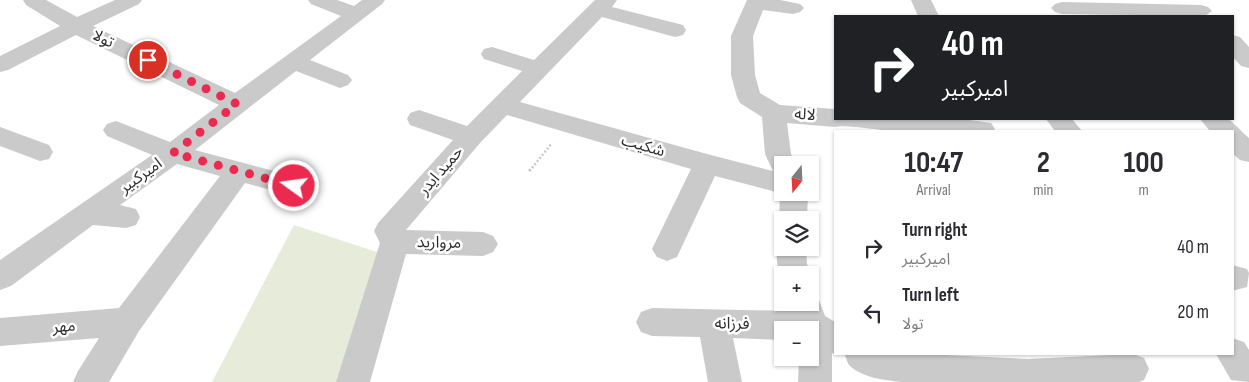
<!DOCTYPE html>
<meta charset="utf-8">
<style>
:root{--surface:#fff;--page:#f2f2f3;--text:#2b2b33;--muted:#7c7c81}
body{margin:0;font-family:"Sofia Sans Condensed","Noto Sans Arabic",sans-serif;background:var(--page);color:var(--text);height:100vh;display:flex;flex-direction:column;font-size:19px;white-space:nowrap}
*{box-sizing:border-box;margin:0}
p{font-size:16px;color:var(--muted)}
.icon{flex:none;width:28px;height:28px;fill:none;stroke:currentColor;stroke-width:2;stroke-linecap:round;stroke-linejoin:round}
.map{position:relative;flex:1;overflow:hidden}
.sheet{position:absolute;left:834px;top:130px;width:400px;height:225px;display:flex;flex-direction:column;background:var(--surface);border-radius:0px;box-shadow:0 1px 4px #0004}
.sheet>*{flex:none}
.hud{position:absolute;left:834px;top:15px;width:400px;height:105px;border-radius:0px;box-shadow:0 1px 4px #0004;background:#202124;color:#fff;overflow:hidden}
.needle{width:32px;rotate:198deg}
.buttons{position:absolute;left:774px;top:156px;display:grid;gap:10px}
.buttons a{display:grid;place-items:center;width:45px;height:45px;border-radius:0px;background:var(--surface);box-shadow:0 1px 4px #0004;font-size:25px}
.pin{position:absolute;display:grid;place-items:center;width:42px;height:42px;color:#fff;margin:-21px;border:2px solid #fff;border-radius:50%;box-shadow:0 1px 5px #0007}
.me{position:absolute;width:55px;margin:-28px;rotate:284deg;stroke-linejoin:round;filter:drop-shadow(0 0 4px #0008)}
.turn{display:flex;align-items:center;gap:18px;height:105px;padding:0 25px;font-size:22px}
.turn .icon{width:65px;height:65px;stroke-width:2.5}
.turn b{display:block;font-size:35px;line-height:42px}
.eta{display:flex;justify-content:space-evenly;align-items:center;height:85px;text-align:center}
.eta b{font-size:30px;font-weight:700;line-height:35px}
ul{padding:0;list-style:none}
li{display:flex;align-items:center;gap:15px;height:65px;padding:0 25px}
li div{flex:1}
li b{display:block;font-size:19px}
li em{font-style:normal}
.map>svg:first-child{display:block}
.green{fill:#e6ebda}
.lines{fill:none;stroke-linecap:round;stroke-linejoin:round}
.path-far1{stroke:#cacaca;stroke-width:2.5;stroke-dasharray:2 2;stroke-linecap:butt}
.path{stroke:#cacaca;stroke-width:3;stroke-dasharray:2.5 2.5;stroke-linecap:butt}
.minor{fill:#cacaca;fill-rule:evenodd}
.route{stroke:#ea2a4e;stroke-width:9;stroke-dasharray:0 16.2}
.labels{text-anchor:middle;dominant-baseline:central;stroke-width:5;stroke-linejoin:round;paint-order:stroke}
.street-label{font-size:16px;fill:#2d2d2d;stroke:#fff}
</style>
<div class="map">
<svg width="1249" height="382" viewBox="0 0 1249 382">
<rect width="100%" height="100%" fill="#fff"/>
<path class="green" d="M294 225 380 253 341 382H212Z"/>
<g class="lines">
<path class="path-far1" d="M532 168 552 143"/>
<path class="path" d="M529 171 533 167"/>
<path class="minor" d="M23 0H46L77 17 115 0H142L139 4 93 26 235 93 341 16 311 4 308 0H337L354 6 362 0H385L382 4 310 60 348 75 352 80 348 85 340 88 296 71 195 150 304 179 308 186 304 193 294 196 245 183 139 331 109 382H73L78 371 99 338 0 346V318L119 308 220 176 177 164 120 205 136 209 140 217 136 225 126 228 93 225 11 286 0 290V260L152 155 107 136 103 130 107 124 116 121 170 142 219 105 76 35 8 70 0 72V56L60 26 26 5Z
M595 0H617L612 7 683 25 686 30 683 35 675 37 602 17 520 102 707 154 773 171 765 154 762 117 740 103 737 97 731 75V36L747 0H780L800 4 804 8 800 12 793 14 763 10 753 36 755 75 760 93 780 105 835 109V119H962L991 123 995 129 993 131C961 131 929 133 896 131 883 131 844 124 835 127L787 123 791 154 796 165H782V192H808L807 220H782V227L779 220 780 193 715 176 677 257 667 261 657 257 652 249 691 169 507 115 480 143 406 230 483 232 493 236 498 244 493 252 483 256 406 254 370 382H336L380 243 374 231 378 223 453 140 410 125 407 119 410 113 419 110 467 126 522 71 484 59 481 54 484 49 492 47 534 60Z
M911 0H931L939 16H918Z
M1062 2 1201 5 1208 7 1212 11 1205 16 1062 14 1055 12 1051 8 1055 4Z
M1232 35 1240 37 1249 47V68L1241 66 1232 56Z
M1046 119H1072L1082 131H1055Z
M1200 119C1208 119 1221 116 1228 119 1231 120 1245 135 1249 138V162L1240 160 1232 153V131H1210Z
M0 127 49 145 53 152 49 159 40 161 0 146Z
M782 239V248H806L807 264 811 275 810 277V275H782V278C776 266 774 251 782 239Z
M1232 265 1247 269 1249 273 1247 287 1232 291Z
M810 290 816 292 825 316 835 322V354L832 353V382H798L799 358H810V330H782V340L733 338 742 382H708L700 337 652 336 641 332 636 322 641 312 652 308 792 311 789 302H810Z
M1232 338 1244 342 1249 350V382L1231 380 1216 354H1232Z
M844 354H923L1028 359 1133 354 1144 358 1149 369 1144 380 1139 382H901C885 380 862 378 849 365 847 362 846 357 844 354Z"/>
</g>
<g class="lines">
<path class="route" d="M148 60 237 104 173 153 294 186"/>
</g>
<g class="labels">
<g class="street-label">
<text transform="translate(103 39) rotate(26)">تولا</text>
<text transform="translate(805 115) rotate(5)">لاله</text>
<text transform="translate(643 146) rotate(16)">شکیب</text>
<text transform="translate(441 171) rotate(-49)">حمید ایدر</text>
<text transform="translate(141 176) rotate(-36)">امیرکبیر</text>
<text transform="translate(439 243) rotate(1)">مروارید</text>
<text transform="translate(732 324) rotate(1)">فرزانه</text>
<text transform="translate(64 327) rotate(-5)">مهر</text>
</g>
</g>
</svg>
<div class="buttons">
<a><svg class="needle" viewBox="-14 -14 28 28"><path d="M0-13l5 13h-10z" fill="#e53935"/><path d="M0 13l5-13h-10z" fill="#7c7c81"/></svg></a>
<a><svg class="icon" aria-label="layers" viewBox="0 0 24 24"><path d="M12 4l9 5-9 5-9-5zM3 14l9 5 9-5"/></svg></a>
<a>+</a>
<a>−</a>
</div>
<div class="pin" style="left:148px;top:60px;background:#d93025"><svg class="icon" aria-label="arrive" viewBox="0 0 24 24"><path d="M6 21V4h12l-3 4 3 4H6"/></svg></div>
<svg class="me" style="left:294px;top:186px" viewBox="-20 -20 40 40"><circle r="17" fill="#ea2a4e" stroke="#fff" stroke-width="3"/><path d="M0-11L8 9 0 5-8 9z" fill="#fff"/></svg>
<div class="hud">
<div class="turn"><svg class="icon" aria-label="right" viewBox="0 0 24 24"><path d="M7 20v-9h11M14 6l5 5-5 5"/></svg><div><b>40 m</b>امیرکبیر</div></div>
</div>
<section class="sheet">
<div class="eta">
<div><b>10:47</b><p>Arrival</p></div>
<div><b>2</b><p>min</p></div>
<div><b>100</b><p>m</p></div>
</div>
<ul>
<li><svg class="icon" aria-label="right" viewBox="0 0 24 24"><path d="M7 20v-9h11M14 6l5 5-5 5"/></svg><div><b>Turn right</b><p>امیرکبیر</p></div><em>40 m</em></li>
<li><svg class="icon" aria-label="left" viewBox="0 0 24 24"><path d="M17 20v-9H6M10 6l-5 5 5 5"/></svg><div><b>Turn left</b><p>تولا</p></div><em>20 m</em></li>
</ul>
</section>
</div>
